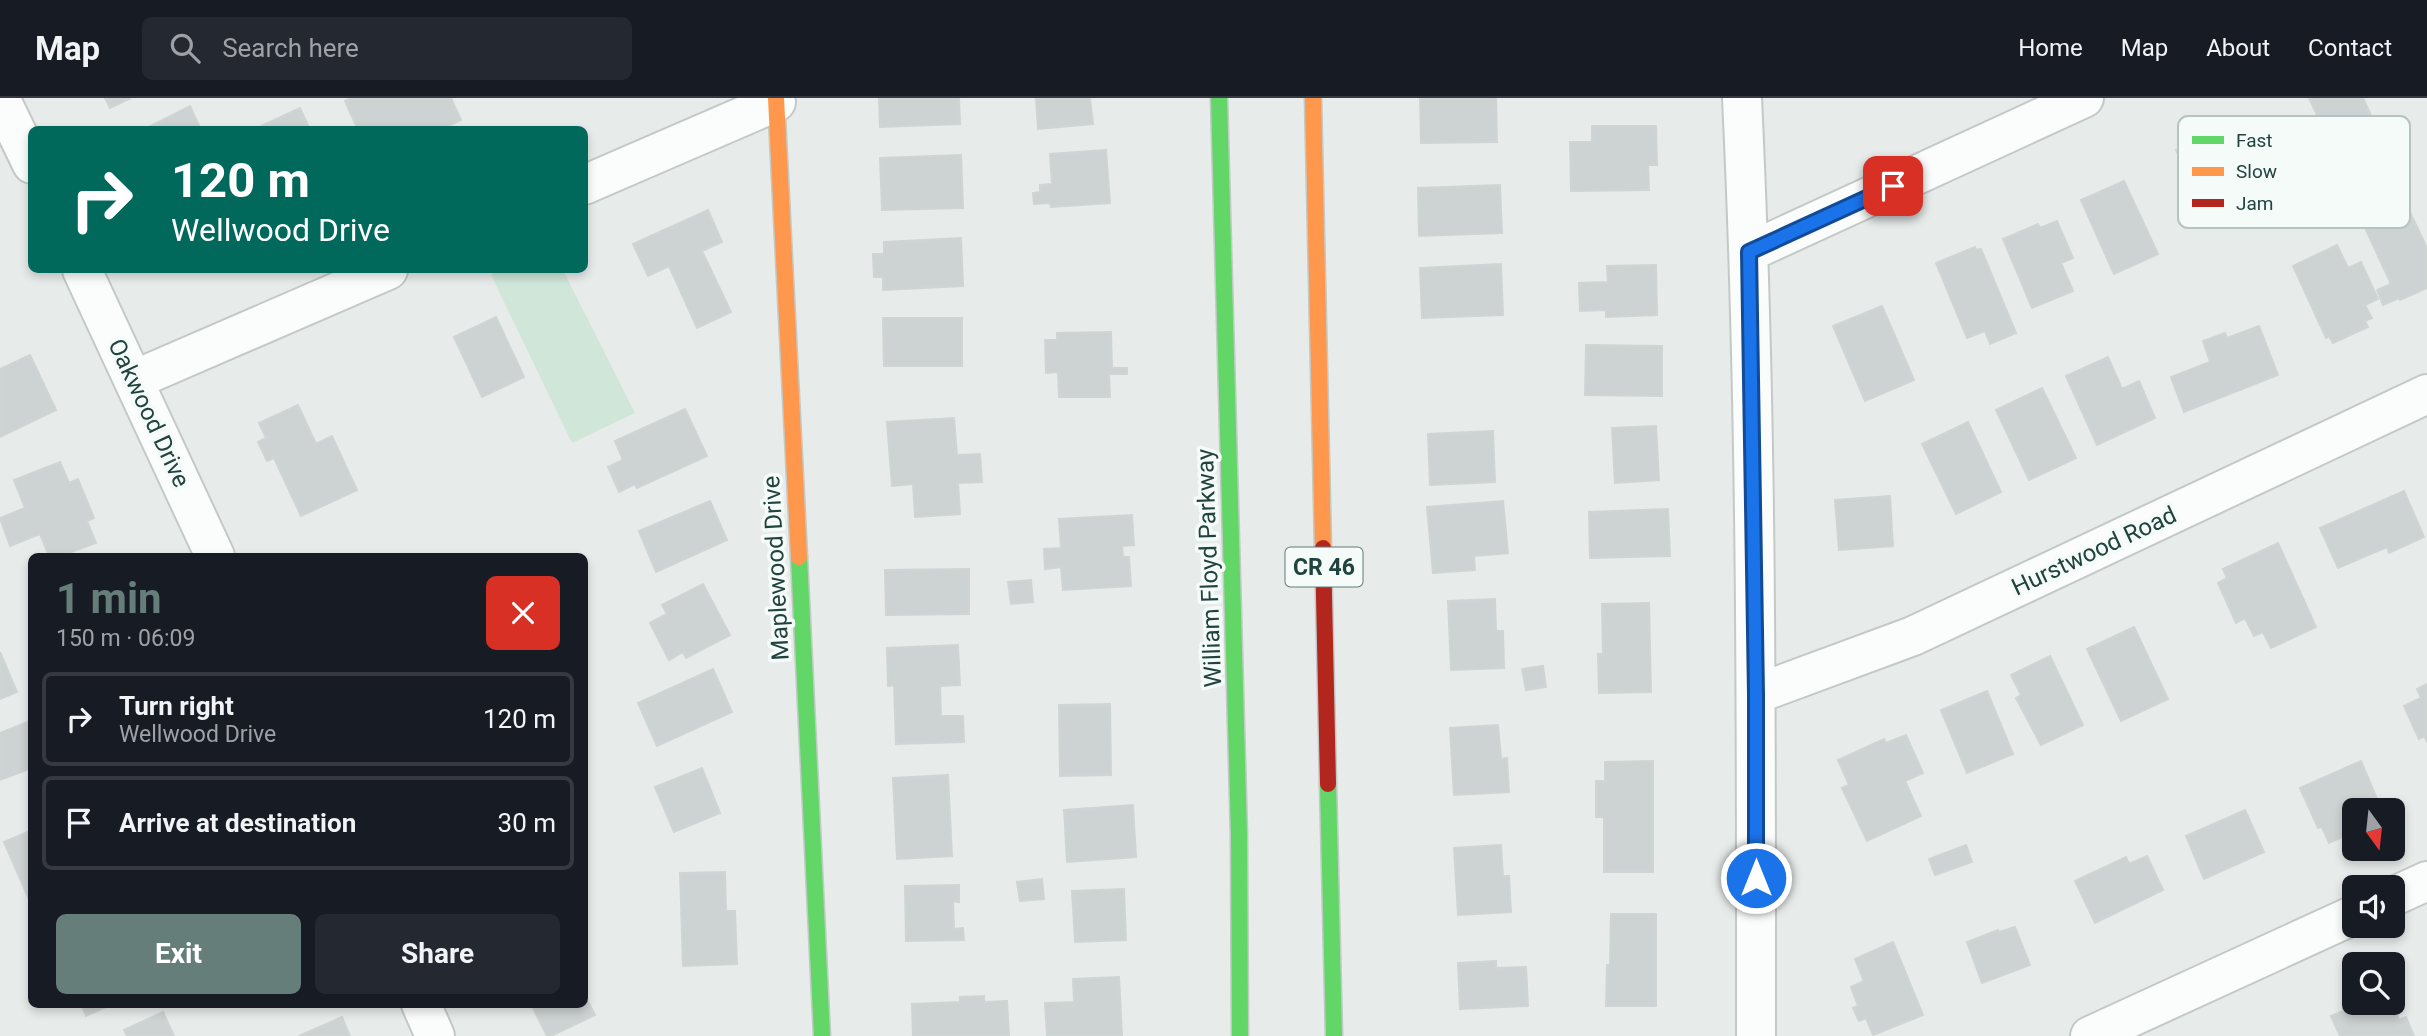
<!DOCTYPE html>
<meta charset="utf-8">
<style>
:root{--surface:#171b24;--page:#242831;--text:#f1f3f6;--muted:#9ea1a6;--line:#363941;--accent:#667e7a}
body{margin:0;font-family:Roboto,sans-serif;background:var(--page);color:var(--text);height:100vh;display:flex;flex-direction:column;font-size:26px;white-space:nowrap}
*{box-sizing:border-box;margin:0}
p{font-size:23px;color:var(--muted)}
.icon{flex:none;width:38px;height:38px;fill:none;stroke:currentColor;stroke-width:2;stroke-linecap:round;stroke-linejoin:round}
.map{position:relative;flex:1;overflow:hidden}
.sheet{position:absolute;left:28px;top:455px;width:560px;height:455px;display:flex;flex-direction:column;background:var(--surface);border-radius:10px;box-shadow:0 4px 10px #0003}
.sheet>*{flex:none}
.guide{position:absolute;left:28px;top:28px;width:560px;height:147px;border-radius:10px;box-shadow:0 4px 10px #0003;background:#00695c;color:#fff;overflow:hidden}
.needle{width:46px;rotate:165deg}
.fabs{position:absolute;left:2342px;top:700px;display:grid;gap:14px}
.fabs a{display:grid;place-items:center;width:63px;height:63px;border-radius:10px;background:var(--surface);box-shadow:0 4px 10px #0003;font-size:35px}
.pin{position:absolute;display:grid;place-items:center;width:60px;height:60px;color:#fff;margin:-30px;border-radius:14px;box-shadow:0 4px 10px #0006}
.me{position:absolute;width:77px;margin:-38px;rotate:0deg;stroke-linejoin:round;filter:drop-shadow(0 0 5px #0008)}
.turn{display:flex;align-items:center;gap:24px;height:147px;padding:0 28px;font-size:32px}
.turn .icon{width:91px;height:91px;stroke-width:2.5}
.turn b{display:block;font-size:49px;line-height:60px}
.round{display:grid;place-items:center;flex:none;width:74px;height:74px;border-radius:10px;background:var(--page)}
.overview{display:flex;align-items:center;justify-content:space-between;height:119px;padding:0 28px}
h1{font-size:42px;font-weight:700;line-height:52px;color:var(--accent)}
.cta{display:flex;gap:14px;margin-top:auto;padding:14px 28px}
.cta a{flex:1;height:80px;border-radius:10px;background:var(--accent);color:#fff;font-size:28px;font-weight:700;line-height:80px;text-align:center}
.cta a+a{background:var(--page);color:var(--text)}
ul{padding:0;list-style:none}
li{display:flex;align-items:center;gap:21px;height:94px;margin:0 14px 10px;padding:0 14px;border:4px solid var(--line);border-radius:10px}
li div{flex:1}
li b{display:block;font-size:26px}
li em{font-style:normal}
header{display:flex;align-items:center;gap:42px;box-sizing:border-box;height:98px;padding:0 35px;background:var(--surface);border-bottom:2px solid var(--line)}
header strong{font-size:33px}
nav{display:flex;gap:38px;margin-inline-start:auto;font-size:24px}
.search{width:490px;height:63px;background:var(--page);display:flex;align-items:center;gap:18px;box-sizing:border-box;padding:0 24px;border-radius:10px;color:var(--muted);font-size:26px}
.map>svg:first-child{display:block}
.green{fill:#cfe6d8}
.building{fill:#cdd3d2;stroke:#cfd5d3;stroke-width:2}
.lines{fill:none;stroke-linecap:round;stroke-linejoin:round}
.street-casing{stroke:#c4c9c8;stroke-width:42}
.fast-casing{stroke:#c2cac8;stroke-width:19}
.slow-casing{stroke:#c2cac8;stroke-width:19}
.jam-casing{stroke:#c2cac8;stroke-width:19}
.street{stroke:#fbfcfc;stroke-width:38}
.fast{stroke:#63d668;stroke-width:16}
.slow{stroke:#ff974d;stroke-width:16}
.jam{stroke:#b3261e;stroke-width:16}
.route-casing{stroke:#114b97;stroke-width:18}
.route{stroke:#1a73e8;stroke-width:12}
.labels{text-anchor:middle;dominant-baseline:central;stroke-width:7;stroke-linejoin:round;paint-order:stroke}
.shield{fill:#f5fbf9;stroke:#617a76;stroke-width:2}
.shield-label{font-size:23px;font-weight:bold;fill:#21433e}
.street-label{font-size:24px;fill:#21433e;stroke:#f5fbf9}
.key{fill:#f5fbf9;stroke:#b5c4c1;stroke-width:2}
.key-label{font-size:19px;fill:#21433e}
</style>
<header>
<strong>Map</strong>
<div class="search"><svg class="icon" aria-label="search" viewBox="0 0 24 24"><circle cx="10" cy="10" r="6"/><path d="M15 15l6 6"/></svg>Search here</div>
<nav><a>Home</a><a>Map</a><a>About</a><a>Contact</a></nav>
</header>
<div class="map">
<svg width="2427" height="938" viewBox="0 0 2427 938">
<rect width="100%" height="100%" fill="#e7ecea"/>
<path class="green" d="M497 172H563L635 315 572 345 491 177Z"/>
<path class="building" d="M105 0H131L110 10Z
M351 0H451L461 22 440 32H358L345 3Z
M879 0H959L960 26 880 29Z
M1036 0H1090L1093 26 1038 31Z
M1420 0H1496L1497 44 1421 45Z
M2309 0H2363L2375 26 2331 47Z
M190 8 201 32H143Z
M300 10 310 32H262L261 28Z
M1592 28H1656L1657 67H1648L1649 92 1571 93 1570 44H1592Z
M2234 29 2238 40 2259 32 2274 67 2253 76 2249 66 2192 89 2176 52Z
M1106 52 1110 105 1051 109 1050 105 1034 106 1033 95 1040 94V87L1052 86 1050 56Z
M961 57 963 110 882 112 880 60Z
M2124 83 2158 156 2114 176 2081 102Z
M1500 87 1502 135 1419 138 1418 90Z
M2383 101 2392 120 2409 112 2427 150V190L2400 202 2399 200 2383 207 2377 192 2391 186 2366 132 2370 130 2361 111Z
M708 112 722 144 702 153 731 214 697 230 669 168 648 178 633 146Z
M2057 123 2073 160 2061 165 2073 193 2032 210 2003 141 2038 126 2040 130Z
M961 140 963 188 883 192V179H874L873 156H884V144Z
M2337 147 2348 170 2361 164 2378 201 2365 207 2372 220 2365 223 2368 229 2333 245 2329 238 2326 240 2293 168Z
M1975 149 1976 152 1981 151 2016 235 1990 246 1985 233 1967 240 1936 165Z
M1501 166 1503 217 1422 220 1420 170Z
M1656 167 1657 217 1606 219V212L1580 213 1579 185 1608 184 1607 168Z
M1882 208 1914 282 1865 303 1833 228Z
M496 219 524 279 482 299 454 239Z
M883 220H962V268H884Z
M2259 228 2278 277 2184 314 2171 279 2210 264 2203 243 2225 235 2227 240Z
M1111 234 1112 270H1127V276H1109L1110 299H1059L1058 274 1046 275 1045 242H1057V235Z
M1586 247 1662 248V298L1585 297Z
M30 257 56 312 0 339V271Z
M2108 259 2122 291 2139 283 2155 320 2097 347 2066 278Z
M2042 290 2076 360 2029 382 1996 312Z
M298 307 316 346 332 338 357 392 301 418 274 360 267 363 258 344 266 340 259 325Z
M685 311 707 358 637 390 635 386 619 394 608 369 623 362 615 343Z
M954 320 957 357 980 356 982 384 958 385 960 416 915 419 913 386 892 388 887 324Z
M1968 324 2001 394 1956 416 1922 346Z
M1656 328 1659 382 1615 385 1612 330Z
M1493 333 1495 384 1430 387 1428 336Z
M60 364 69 385 78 381 94 420 87 423 96 445 60 458H49L40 436 10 448 0 420 25 410 14 382Z
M2404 393 2424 439 2389 455 2387 449 2338 470 2320 430Z
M1890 398 1893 448 1839 452 1835 402Z
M710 403 727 442 656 474 639 433Z
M1503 403 1508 455 1474 458 1475 472 1433 475 1427 409Z
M1668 411 1670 458 1590 460 1589 414Z
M1132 417 1134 447 1122 448 1123 459H1129L1131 488 1063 492 1061 469 1045 471 1044 451 1061 450 1059 421Z
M2278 445 2316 529 2271 550 2263 534 2254 538 2245 520 2236 525 2218 485 2227 480 2223 471Z
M969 471V516L886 517 885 472Z
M1031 482 1033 504 1011 506 1008 484Z
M703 486 730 537 686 560 683 554 669 562 650 525 667 516 662 507Z
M1495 501 1496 533H1503L1504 570 1451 572 1448 503Z
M1649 505 1651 594 1599 595 1598 556H1603L1602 506Z
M2134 529 2168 601 2121 623 2087 551Z
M958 547 960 587 940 588 941 618H963L964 644 896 646 894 587 888 588 887 550Z
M0 554 17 594 0 601Z
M2050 558 2083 627 2041 647 2016 600 2021 597 2011 577Z
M1543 568 1546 589 1526 592 1522 571Z
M713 571 732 614 657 648 638 605Z
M2427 586V644L2424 638 2419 641 2404 608 2421 600 2417 591Z
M1987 593 2013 656 1967 675 1941 612Z
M1110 606 1111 677 1060 678 1059 607Z
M30 623 32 677 29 671 0 682V635Z
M1498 627 1501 661 1507 660 1509 694 1454 697 1450 630Z
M1906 637 1923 675 1905 683 1921 718 1867 743 1842 690 1849 687 1838 662 1884 641 1886 645Z
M1653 663V774H1604V719H1596V683H1605V664Z
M2361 663 2378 703 2363 710V712H2354V717L2343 721 2349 736 2329 745 2322 729 2318 730 2300 690Z
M702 670 720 715 674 734 655 689Z
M948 677 952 758 897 761 893 680Z
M1133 707 1136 759 1067 764 1064 712Z
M2245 712 2264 754 2204 781 2186 738Z
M32 732V808L4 744Z
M1501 747 1503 778H1509L1511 814 1458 817 1454 750Z
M1966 747 1972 764 1935 777 1929 761Z
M2147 758 2163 792 2095 825 2075 783 2126 759 2129 766Z
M725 774 726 813H735L737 866 683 868 680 775Z
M1042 781 1044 801 1020 803 1017 784Z
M959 787V804L953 803 954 831 963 830 964 842 906 843 905 788Z
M1124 791 1126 842 1075 844 1072 793Z
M1611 816H1656V908H1606L1607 867H1610Z
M2015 829 2030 867 1982 885 1967 844 1998 832 1999 834Z
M1893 844 1923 917 1873 937 1866 920 1859 923 1853 910 1858 908 1851 889 1864 883 1855 861Z
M1496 863V870L1526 869 1528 908 1460 911 1458 865Z
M1119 879 1122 938H1047L1045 905 1074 904 1073 881Z
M584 896 595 917 551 938H547L531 906H584Z
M984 898V904L1007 903 1009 938H913L912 906 960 904V899Z
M2361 905H2392L2399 922 2406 919 2414 938H2340L2331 918Z
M81 906H112L86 918Z
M163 914 174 938H127L124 932Z
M342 919 350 938H299Z"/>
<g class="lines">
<g class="street-casing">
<path id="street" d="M0 0 32 66
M1742 0C1757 312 1756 625 1756 938
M584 87 776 4
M1749 154 2084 0
M82 172 215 458
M134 282 388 172
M1756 596 1913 538 2427 296
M2392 799 2427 783
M421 906 435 938
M2090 938 2354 817"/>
</g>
<g class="fast-casing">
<path id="fast" d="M1219 0 1239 737 1240 938
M799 459 822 938
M1328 686 1334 938"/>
</g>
<g class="slow-casing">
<path id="slow" d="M776 0 799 459
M1313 0 1323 450"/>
</g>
<g class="jam-casing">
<path id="jam" d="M1323 450 1328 686"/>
</g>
<use href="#street" class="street"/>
<use href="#fast" class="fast"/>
<use href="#slow" class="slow"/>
<use href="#jam" class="jam"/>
</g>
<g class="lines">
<g class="route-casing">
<path id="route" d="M1756 780V596L1749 154 1893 88"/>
</g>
<use href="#route" class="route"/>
</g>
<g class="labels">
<rect class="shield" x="1285.5" y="449.5" width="77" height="39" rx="5"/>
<g class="shield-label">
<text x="1324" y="469">CR 46</text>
</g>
<g class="street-label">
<text transform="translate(149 315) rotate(65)">Oakwood Drive</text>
<text transform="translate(2094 453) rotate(-25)">Hurstwood Road</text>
<text transform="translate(776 470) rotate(-93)">Maplewood Drive</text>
<text transform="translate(1209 470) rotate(-92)">William Floyd Parkway</text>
</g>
</g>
<rect x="2178" y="18" width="232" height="112" rx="10" class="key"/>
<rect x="2192" y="38" width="32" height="8" fill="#63d668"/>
<rect x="2192" y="69" width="32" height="9" fill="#ff974d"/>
<rect x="2192" y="101" width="32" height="8" fill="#b3261e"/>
<g class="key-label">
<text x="2236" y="49">Fast</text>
<text x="2236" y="80">Slow</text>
<text x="2236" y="112">Jam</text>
</g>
</svg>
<div class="fabs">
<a><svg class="needle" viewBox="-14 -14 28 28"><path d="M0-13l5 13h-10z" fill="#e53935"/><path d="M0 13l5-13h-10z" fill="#9ea1a6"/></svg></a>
<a><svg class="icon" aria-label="sound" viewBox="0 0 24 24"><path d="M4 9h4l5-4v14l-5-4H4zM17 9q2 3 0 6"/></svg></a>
<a><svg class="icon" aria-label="search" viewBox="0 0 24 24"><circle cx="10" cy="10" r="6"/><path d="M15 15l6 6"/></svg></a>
</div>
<div class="pin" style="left:1893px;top:88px;background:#d93025"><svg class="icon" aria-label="arrive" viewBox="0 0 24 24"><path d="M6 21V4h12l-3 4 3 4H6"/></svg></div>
<svg class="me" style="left:1756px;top:780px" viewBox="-20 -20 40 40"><circle r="17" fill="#1a73e8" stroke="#fff" stroke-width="3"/><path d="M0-11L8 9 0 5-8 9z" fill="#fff"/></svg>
<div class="guide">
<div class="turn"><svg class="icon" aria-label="right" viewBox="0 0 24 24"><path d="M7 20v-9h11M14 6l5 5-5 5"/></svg><div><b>120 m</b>Wellwood Drive</div></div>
</div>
<section class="sheet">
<div class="overview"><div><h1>1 min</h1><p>150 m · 06:09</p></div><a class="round" style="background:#d93025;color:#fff"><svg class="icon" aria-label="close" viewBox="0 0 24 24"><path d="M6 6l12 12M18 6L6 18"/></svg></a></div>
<ul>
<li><svg class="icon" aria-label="right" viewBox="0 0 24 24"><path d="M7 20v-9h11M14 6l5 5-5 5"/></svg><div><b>Turn right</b><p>Wellwood Drive</p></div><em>120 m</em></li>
<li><svg class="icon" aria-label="arrive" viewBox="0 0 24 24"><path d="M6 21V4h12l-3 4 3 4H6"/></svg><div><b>Arrive at destination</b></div><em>30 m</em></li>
</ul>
<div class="cta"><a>Exit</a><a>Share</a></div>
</section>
</div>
